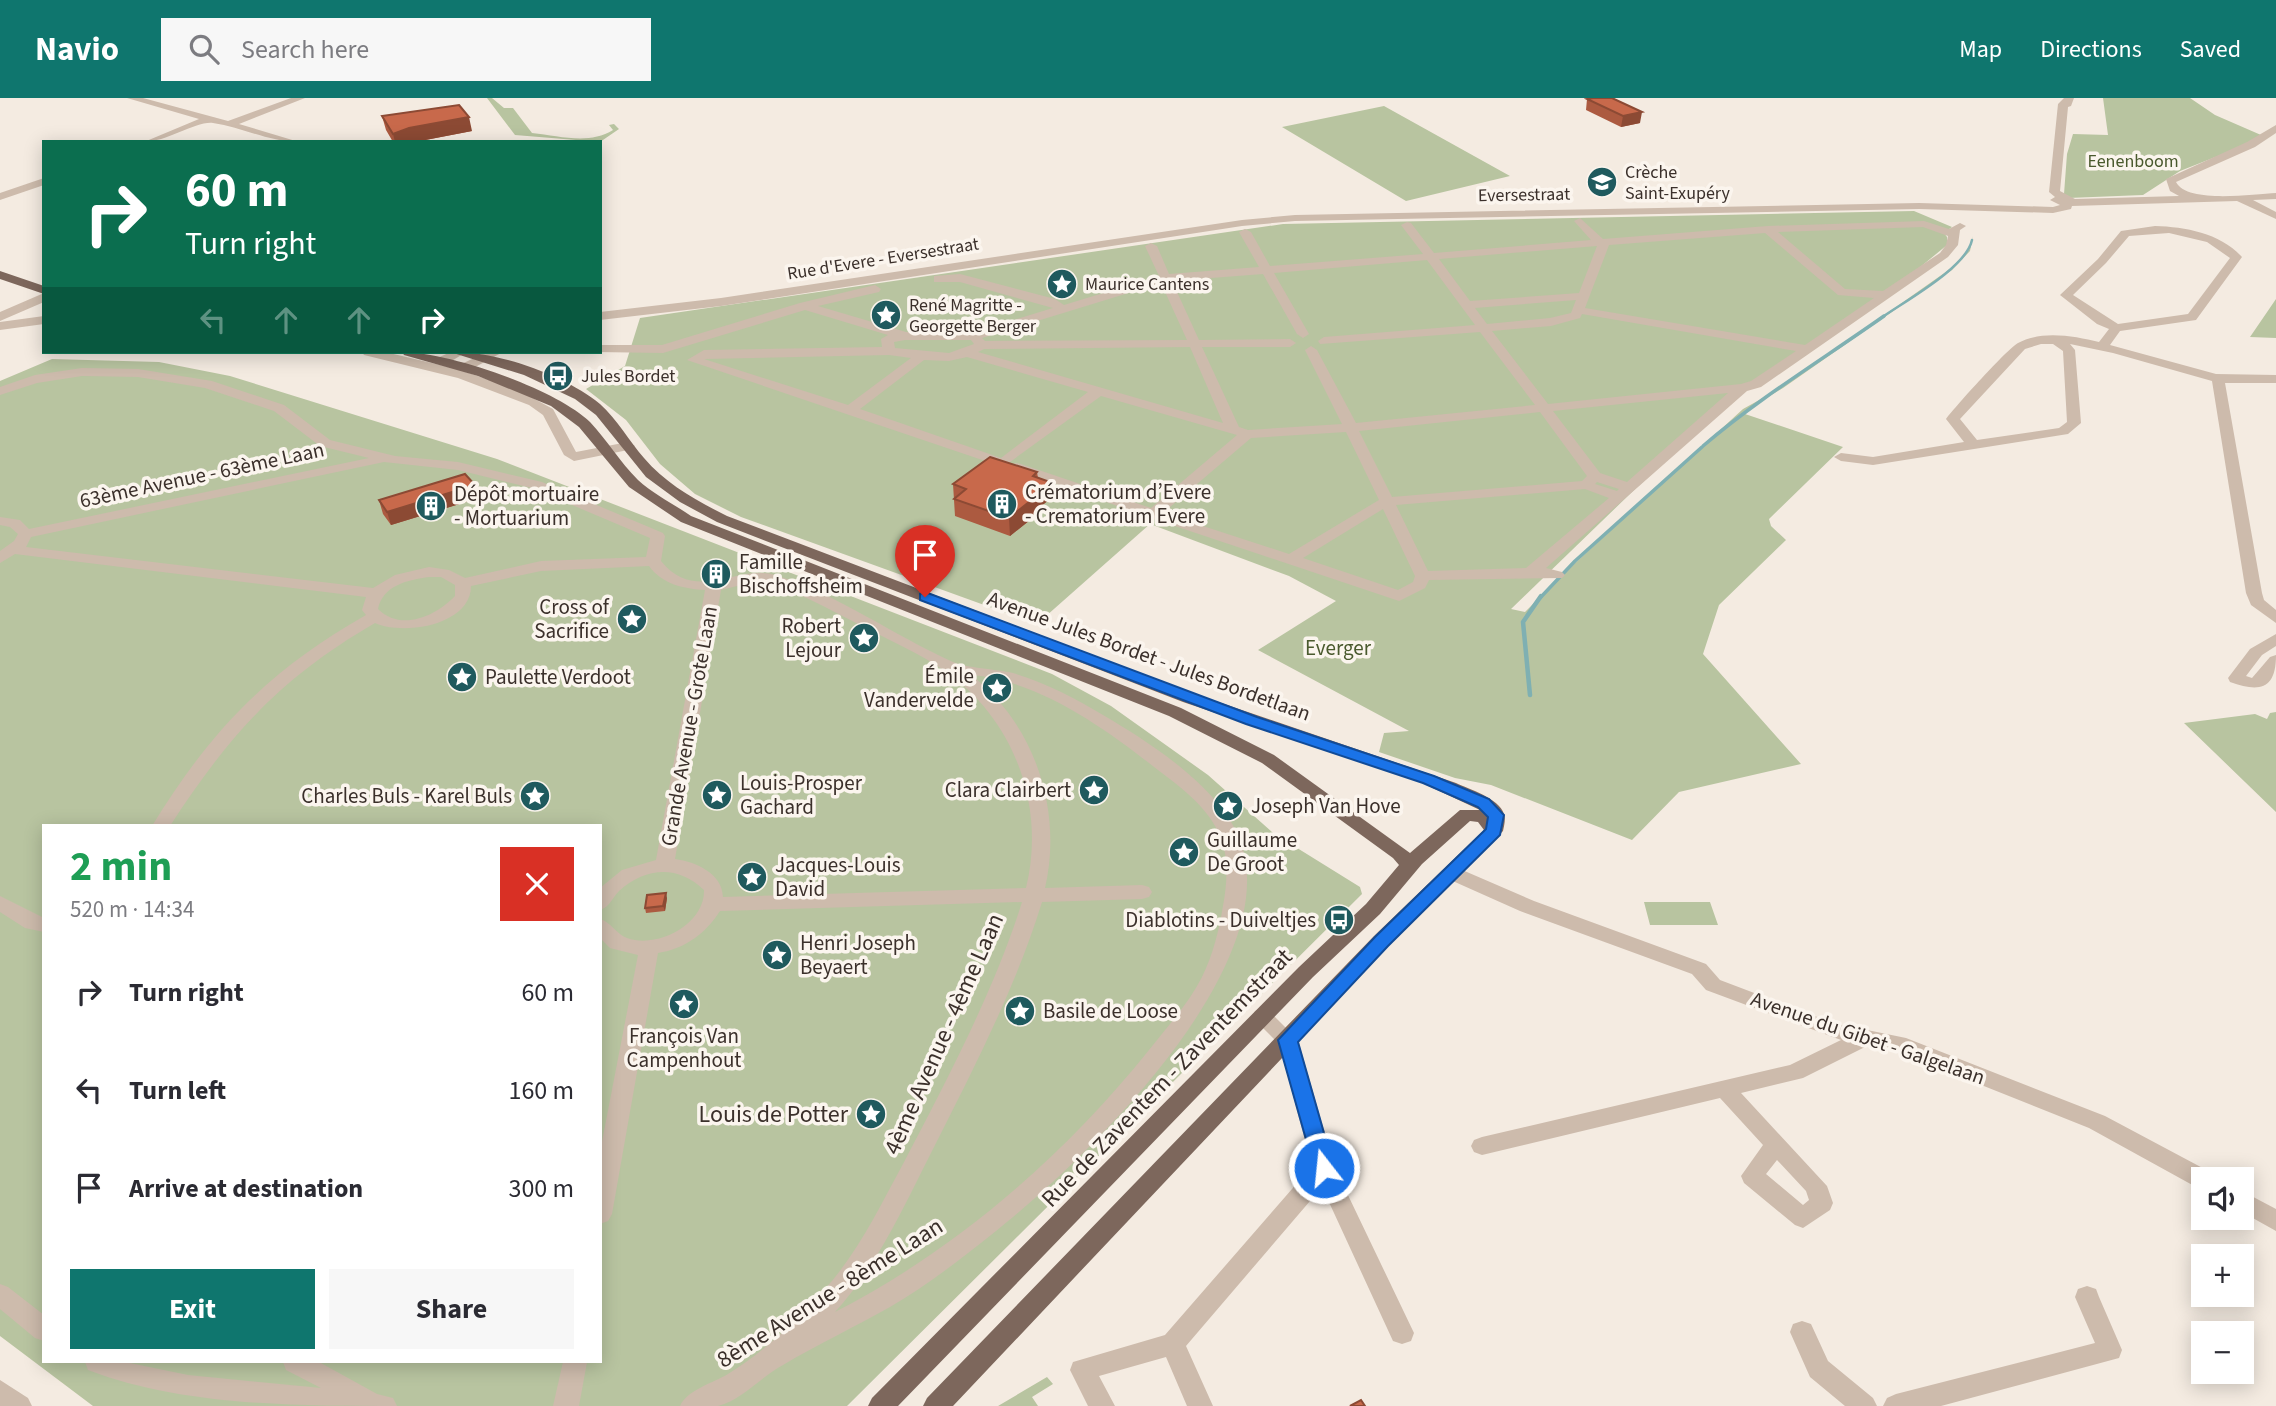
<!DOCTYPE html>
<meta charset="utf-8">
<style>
:root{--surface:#fff;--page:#f7f7f7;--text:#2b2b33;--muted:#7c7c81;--accent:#0f766e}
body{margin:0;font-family:"Source Sans 3",sans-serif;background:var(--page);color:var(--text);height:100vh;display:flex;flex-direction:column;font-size:26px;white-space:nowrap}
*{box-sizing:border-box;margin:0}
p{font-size:23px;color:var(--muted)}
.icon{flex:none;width:38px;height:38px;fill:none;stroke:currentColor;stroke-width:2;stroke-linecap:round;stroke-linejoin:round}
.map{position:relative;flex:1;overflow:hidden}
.panel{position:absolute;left:42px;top:726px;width:560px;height:539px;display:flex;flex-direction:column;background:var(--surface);border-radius:0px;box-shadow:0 4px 18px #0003}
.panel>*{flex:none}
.guide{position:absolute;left:42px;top:42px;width:560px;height:214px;border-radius:0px;box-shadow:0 4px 18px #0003;background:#0b6e4f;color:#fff;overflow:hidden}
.tools{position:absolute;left:2191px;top:1069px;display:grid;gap:14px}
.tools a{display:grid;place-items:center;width:63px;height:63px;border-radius:0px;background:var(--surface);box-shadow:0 4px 18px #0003;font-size:35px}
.pin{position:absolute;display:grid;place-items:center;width:60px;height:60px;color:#fff;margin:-72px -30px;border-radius:50% 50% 50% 0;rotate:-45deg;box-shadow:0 0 7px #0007}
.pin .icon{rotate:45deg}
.me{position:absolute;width:77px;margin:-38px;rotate:344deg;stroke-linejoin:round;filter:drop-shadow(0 0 5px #0008)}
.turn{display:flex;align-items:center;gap:24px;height:147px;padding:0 28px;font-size:32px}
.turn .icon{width:91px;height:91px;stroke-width:2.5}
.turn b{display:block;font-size:49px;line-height:60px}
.lanes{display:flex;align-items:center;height:66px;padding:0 28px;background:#0003;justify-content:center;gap:35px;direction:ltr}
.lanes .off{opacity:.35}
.round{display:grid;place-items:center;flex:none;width:74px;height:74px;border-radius:0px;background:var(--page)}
.head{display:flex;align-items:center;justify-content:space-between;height:119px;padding:0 28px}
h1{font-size:42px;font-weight:700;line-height:52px;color:#1e9e55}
.primary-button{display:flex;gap:14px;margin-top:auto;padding:14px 28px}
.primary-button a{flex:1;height:80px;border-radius:0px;background:var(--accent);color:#fff;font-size:28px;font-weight:700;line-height:80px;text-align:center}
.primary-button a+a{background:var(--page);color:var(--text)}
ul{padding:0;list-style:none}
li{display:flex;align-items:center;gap:21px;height:98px;padding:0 28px}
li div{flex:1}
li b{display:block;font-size:26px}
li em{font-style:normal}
header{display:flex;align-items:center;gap:42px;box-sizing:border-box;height:98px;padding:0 35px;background:var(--accent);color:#fff}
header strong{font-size:33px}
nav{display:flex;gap:38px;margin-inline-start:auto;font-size:24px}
.search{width:490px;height:63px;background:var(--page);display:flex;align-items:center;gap:18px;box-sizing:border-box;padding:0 24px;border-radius:0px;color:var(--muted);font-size:26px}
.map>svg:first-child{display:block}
.green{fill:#b8c4a0;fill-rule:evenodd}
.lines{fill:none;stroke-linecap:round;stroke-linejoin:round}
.stream-far2{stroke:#7fb0b2;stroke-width:2.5}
.stream-far1{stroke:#7fb0b2;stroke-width:3.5}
.stream{stroke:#7fb0b2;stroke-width:4.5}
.minor{fill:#cdbbac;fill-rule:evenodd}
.major{fill:#7d675c;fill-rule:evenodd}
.wall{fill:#ac5a40}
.shaded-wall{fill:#8c4a34}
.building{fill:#c8694b;stroke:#8c4a34;stroke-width:2}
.route{fill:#1a73e8;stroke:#114b97;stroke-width:2}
.labels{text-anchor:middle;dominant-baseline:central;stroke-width:7;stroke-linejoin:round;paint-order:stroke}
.far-park-label{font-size:18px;fill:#4a5a2e;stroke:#fbf5ee}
.far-poi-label{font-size:18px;fill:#3b302b;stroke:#fbf5ee;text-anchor:start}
.far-street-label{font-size:18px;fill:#3b302b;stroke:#fbf5ee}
.street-label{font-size:21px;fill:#3b302b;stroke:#fbf5ee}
.poi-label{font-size:21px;fill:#3b302b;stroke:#fbf5ee;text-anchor:start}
.park-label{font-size:21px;fill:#4a5a2e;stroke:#fbf5ee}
.near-street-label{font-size:24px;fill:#3b302b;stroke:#fbf5ee}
.near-poi-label{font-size:24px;fill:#3b302b;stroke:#fbf5ee;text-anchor:end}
</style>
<header>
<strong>Navio</strong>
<div class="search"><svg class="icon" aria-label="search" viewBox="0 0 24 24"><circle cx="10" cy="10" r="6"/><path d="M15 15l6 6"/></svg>Search here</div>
<nav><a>Map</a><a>Directions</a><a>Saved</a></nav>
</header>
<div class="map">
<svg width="2276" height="1308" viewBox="0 0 2276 1308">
<rect width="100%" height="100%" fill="#f4ebe1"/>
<path class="green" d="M487 0H492L504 10H513L532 35C560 38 589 47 613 32L609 27 614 26 619 31 600 44 515 37Z
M2103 0H2190L2215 17 2261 37 2251 45 2180 73 2143 97 2068 100 2064 96 2067 56 2073 36 2108 37Z
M1384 8 1510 78 1406 103 1282 29Z
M1914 113 1952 129 1944 135 1947 139V147L1907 180 1751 285 1632 394 1511 511 1525 514 1561 478 1743 311 1781 290 1950 171 1969 152 1973 138 1970 153 1952 172 1783 290 1742 315 1843 349 1769 421 1771 428 1786 442 1719 507 1703 556 1801 666 1679 694 1632 742 1491 687 1455 680 1379 654 1384 635 1409 633 1258 552 1336 503 1289 478 1150 426 1037 526 741 419 695 396 660 366 626 322 586 291 625 268 640 220 1283 126Z
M2276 201V240L2250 239Z
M52 261 159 264 230 278 497 361 1052 576 1111 608 1208 677 1273 735 1360 789 1362 796 847 1308H93L0 1238V283ZM44 728H600V1264H44Z
M2276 614V714L2184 625 2255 616 2267 621 2270 615Z
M1644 804H1710L1718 827H1650Z
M1047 1279 1053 1286 1032 1299 1038 1308H998Z"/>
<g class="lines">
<path class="stream-far2" d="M1881 220C1905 203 1966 170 1972 142"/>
<path class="stream-far1" d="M1703 348C1759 300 1823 261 1884 218
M1540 500 1575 463 1702 349"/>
<path class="stream" d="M1530 597 1523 524 1541 498"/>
<path class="minor" d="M127 0H143L228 23 291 0H305L239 26 299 44C268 44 242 29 213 25 196 23 167 44 144 44L199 21Z
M2064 0H2074L2071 8 2068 9 2060 93 2075 101 2179 98 2170 93 2166 81 2247 44 2276 27V35L2255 49 2176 84C2187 106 2253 96 2276 95V101L2253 102 2276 114V121L2237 103 2072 108 2071 111 2053 115 1919 111 1295 123 1242 128 721 208 600 222V214L721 200 1242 122 1295 117 1919 105 2053 109 2060 107 2050 102 2055 99 2049 94 2058 6Z
M44 80V87L0 102V95Z
M1580 120 1603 141 1768 128 1924 123 1949 131 1960 125 1966 128 1960 132 1958 147 1948 159 1761 289 1747 293 1546 470 1562 474 1565 477 1562 480 1429 482 1425 490 1399 503 1148 419 1009 369 1016 365 1021 366 1151 410 1237 337 1101 298 1003 369 687 262 704 252 882 249 881 241 888 237 805 212 663 255 596 254H600V247H662L800 205 875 187 881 191 879 194 818 208 906 234H974L1053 210 960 184H934V178L960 176 1055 201 1064 207 1159 178 1145 148 1151 145 1157 148 1169 176 1259 169 1239 134 1245 131 1251 134 1270 168 1423 156 1401 127 1407 124 1411 125 1434 155 1591 142 1574 123ZM1923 129 1948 138 1946 147 1940 155 1883 193 1845 191 1778 134ZM1765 135 1838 197 1874 200 1805 247 1585 210 1609 147ZM1597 148 1579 195 1470 203 1439 161ZM1427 162 1475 227 1324 239 1318 243 1320 246 1480 234 1535 307 1356 325 1317 252 1311 248 1305 252 1342 326 1248 332 1239 329 1202 249H1290L1296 245 1290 241 1199 242 1172 183 1263 176 1297 236 1303 240 1309 236 1274 175ZM1161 185 1187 242 985 243 982 240ZM1576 202 1571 215 1550 220 1487 226 1475 210ZM1582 216 1796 253 1751 283 1741 286 1548 306 1492 233 1551 228 1580 220ZM905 242H971L974 246 949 255 895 250 894 244ZM1190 249 1223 325 978 254 984 251ZM889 257 911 260 848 307 704 261ZM967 259 1088 294 1001 360 860 311 924 262 949 263ZM1728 295 1627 384 1600 375 1553 313ZM1540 314 1587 378 1582 383 1392 399 1359 333ZM1346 334 1379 402 1289 456 1163 415 1251 340ZM1597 384 1619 391 1617 393 1595 386ZM1585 391 1609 400 1526 470 1428 473 1396 407ZM1383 411 1415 478 1413 484 1398 492 1303 460Z
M2155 128C2186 129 2220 135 2242 159L2196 222 2120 233 2110 247 2216 276 2276 277V285H2225L2262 495 2264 502 2276 512V525L2251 507 2246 495 2212 283 2113 255 2070 246 2075 252 2081 325 2068 336 1873 367 1841 363 1834 359 1841 355 1873 359 1964 344 1946 321C1956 308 2007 251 2018 245 2042 232 2074 238 2099 244L2109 231 2097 226 2060 197 2098 161 2121 133ZM2169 135 2207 144 2230 160 2188 216 2118 226 2073 197 2106 165 2129 138ZM2041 246H2053L2063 253 2067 324 2059 330 1977 342 1960 321 2025 251Z
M44 195V204L0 223V214Z
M44 218V226L0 232V224Z
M362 254H385L453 270 487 254H503L466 274 518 292 553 311 576 354 628 344 635 348 628 352 574 363 564 357 543 317 529 307 458 280 364 257Z
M451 254H466L447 266H437V260Z
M82 270 138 271 212 283 284 307 330 342 395 358 458 364 542 384 663 435 665 438 661 463C696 506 736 466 775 477 839 497 893 537 953 564 966 570 996 571 1013 575 1044 584 1075 600 1103 617 1149 644 1216 687 1238 737 1293 863 1084 1063 996 1133 962 1160 928 1187 890 1209 855 1229 818 1246 783 1267 762 1278 742 1302 718 1308 707 1308 692 1308 680 1308 687 1292 713 1285 728 1276 764 1254 795 1224 824 1192 858 1155 879 1110 903 1066 945 986 995 891 1022 804L720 813C706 835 685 851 658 855L612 1116 608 1123 600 1126V1054L638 857 610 850 600 840V821C611 824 616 836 627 840 658 851 705 826 704 792 678 767 646 769 619 793 612 800 610 809 600 812V790L622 772 656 762 705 492C684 491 662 486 649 468L541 473 471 488C471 527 404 538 375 525 280 580 229 637 170 728H152C210 633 269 572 366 517L362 512 366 499 15 456 0 465V453L14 443 18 436 10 429 0 427V419L20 422 29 431 369 360 320 348 274 313 205 290 138 279 82 278 37 285 0 297V289L35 277ZM384 364 458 372 532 390 650 440 646 459 541 463 465 480 449 472 429 469 395 477 373 490 26 449 31 439ZM429 479H441L455 487V498C436 518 401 534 378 511 383 487 408 482 429 479ZM757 483C793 490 828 511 860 527 889 542 919 555 945 573 1015 622 1046 709 1026 790L723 799C722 775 696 764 675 761L721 492ZM971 577C1035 582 1099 626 1149 665 1176 686 1208 707 1221 740 1229 762 1227 786 1223 808 1219 832 1213 857 1202 879 1189 905 1167 929 1149 952 1064 1058 956 1152 835 1214 878 1167 904 1108 933 1051 973 972 1016 889 1042 804L1142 801 1149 799 1152 794 1149 789 1142 787 1045 790C1063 713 1035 626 971 577Z
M2276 536V548L2262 557 2246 578 2252 580 2270 559 2276 557C2276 593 2258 594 2230 584L2228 580 2250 551Z
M1453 768 1534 803 1706 866 1720 882 1833 925 1906 940 2105 1018 2212 1075 2215 1082H2203V1091L2196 1089 2089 1030 1896 953 1867 948 1803 980 1741 995 1827 1088 1833 1105 1830 1112 1803 1130 1795 1127 1744 1085 1741 1078 1763 1047 1720 1000 1482 1057 1474 1054 1471 1048 1474 1042 1482 1039 1790 967 1841 942 1706 892 1692 876 1520 813 1446 780 1444 775 1446 770ZM1777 1062 1806 1093 1809 1102 1803 1107 1766 1076Z
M0 798 44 820V834L25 830 0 814Z
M1262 911 1269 913 1298 942 1335 1070 1414 1235 1411 1243 1402 1246 1393 1243 1322 1089 1186 1248 1213 1308H1187L1166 1259 1099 1278 1115 1308H1088L1070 1272 1073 1264 1165 1237 1312 1068 1279 946 1252 919 1255 913Z
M2242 1093 2276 1111V1133L2242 1114Z
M0 1186 8 1189 44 1217V1243L35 1240 0 1211Z
M2087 1188 2096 1191 2099 1199 2122 1252 2119 1260 1941 1308H1883L1887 1300 1896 1296 2095 1245 2075 1199 2078 1191Z
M1802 1223 1811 1226 1828 1263 1873 1300 1877 1308H1845L1810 1279 1790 1234 1793 1226Z
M85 1264H125L188 1277 321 1290 286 1272 283 1264H319L377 1296 393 1300 397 1308C296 1308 182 1308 88 1272Z
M563 1264H587L579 1308H553Z
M0 1282 28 1300 32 1308H0Z"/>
<path class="major" d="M0 173 44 188V196L0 181Z
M402 254C449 254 556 291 590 324 607 342 620 364 638 382 653 396 674 406 691 418L1181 610 1274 657 1410 755 1460 712H1480L1420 684 1183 604 717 424 680 404 646 379 596 317 575 301 524 277 450 254C494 252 565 277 600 306 617 321 629 343 644 360 666 386 697 403 727 418L1195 596 1456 685C1469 691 1499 700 1504 716 1506 720 1504 728 1503 733L1388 848 953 1308H923L927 1300 1374 838 1484 732 1478 724 1470 723 1422 766 1380 816 1313 879 898 1308H868L872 1300 1299 869 1366 806 1399 767 1393 760 1262 665 1169 618 681 424 629 389 579 329 551 308 478 278 404 257Z"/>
</g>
<path class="wall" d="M1587 1 1640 25 1621 29 1586 12Z
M382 18 472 33 415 44H393L386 32Z
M1037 374 1038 380 1050 401 1040 409V414L1010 438 955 418 953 386Z
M475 387 479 400 391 427 383 416 379 402Z
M667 800 665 813 646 815 645 810Z"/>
<path class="shaded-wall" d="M1642 14 1640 25 1621 29 1623 18Z
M469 19 472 33 415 44H395L393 36 409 30Z
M1050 384V401L1040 409V414L1010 438 1009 420 1035 395Z
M475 387 479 400 391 427 387 414Z
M666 795 667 800 665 813 663 808Z"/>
<path class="building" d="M1593 0H1612L1642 14 1623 18 1587 1Z
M459 7 469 19 409 30 393 36 382 18Z
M990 359 1037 374 1033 378 1050 384 1035 395 1039 396 1009 420 954 401 966 391 953 386Z
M465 376 475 387 387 414 379 402Z
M666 795 663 808 645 810 647 797Z
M1361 1302 1365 1308H1350Z"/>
<path class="route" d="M925 494 1257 619 1434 678 1489 701 1504 717 1500 737 1388 848 1298 944 1334 1070 1331 1076 1324 1079 1317 1076 1314 1070 1278 942 1375 839 1486 731 1488 719 1478 709 1423 685 1246 626 920 502V496Z"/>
<defs>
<g id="school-disc" transform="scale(1.575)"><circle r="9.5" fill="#1f5a5e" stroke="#fbf5ee"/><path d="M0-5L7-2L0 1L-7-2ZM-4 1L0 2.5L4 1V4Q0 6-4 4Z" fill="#fff"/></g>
<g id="sight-disc" transform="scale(1.575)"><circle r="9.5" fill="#1f5a5e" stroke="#fbf5ee"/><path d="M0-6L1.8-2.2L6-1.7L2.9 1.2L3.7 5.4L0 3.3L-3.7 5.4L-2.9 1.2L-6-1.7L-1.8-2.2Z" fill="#fff"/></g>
<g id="bus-disc" transform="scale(1.575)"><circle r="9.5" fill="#1f5a5e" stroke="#fbf5ee"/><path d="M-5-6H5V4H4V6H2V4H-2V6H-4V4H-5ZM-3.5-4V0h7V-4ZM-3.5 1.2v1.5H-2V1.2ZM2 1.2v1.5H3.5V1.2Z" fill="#fff"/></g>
<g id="building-disc" transform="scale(1.575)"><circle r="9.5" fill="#1f5a5e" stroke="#fbf5ee"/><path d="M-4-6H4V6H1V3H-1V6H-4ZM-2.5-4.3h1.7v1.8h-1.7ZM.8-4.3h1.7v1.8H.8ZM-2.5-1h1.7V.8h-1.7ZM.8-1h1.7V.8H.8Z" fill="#fff"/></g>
</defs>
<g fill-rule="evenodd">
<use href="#school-disc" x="1602" y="84"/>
<use href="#sight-disc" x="1062" y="186"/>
<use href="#sight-disc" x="886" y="217"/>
<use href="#bus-disc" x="558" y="278"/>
<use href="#building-disc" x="1002" y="406"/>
<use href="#building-disc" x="431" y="408"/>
<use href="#building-disc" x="716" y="476"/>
<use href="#sight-disc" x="632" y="521"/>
<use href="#sight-disc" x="864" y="540"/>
<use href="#sight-disc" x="462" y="579"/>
<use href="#sight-disc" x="997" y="590"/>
<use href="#sight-disc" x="1094" y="692"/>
<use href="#sight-disc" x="717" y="697"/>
<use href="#sight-disc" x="535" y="698"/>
<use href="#sight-disc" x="1228" y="708"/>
<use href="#sight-disc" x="1184" y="754"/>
<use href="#sight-disc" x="752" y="779"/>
<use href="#bus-disc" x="1339" y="822"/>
<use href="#sight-disc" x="777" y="857"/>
<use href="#sight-disc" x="684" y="906"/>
<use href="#sight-disc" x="1020" y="913"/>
<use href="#sight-disc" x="871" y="1016"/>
</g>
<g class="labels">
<g class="far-park-label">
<text x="2133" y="63">Eenenboom</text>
</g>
<g class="far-poi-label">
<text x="1625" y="74">Crèche<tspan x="1625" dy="21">Saint-Exupéry</tspan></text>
<text x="1085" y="186">Maurice Cantens</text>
<text x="909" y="207">René Magritte -<tspan x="909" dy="21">Georgette Berger</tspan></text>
<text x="581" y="278">Jules Bordet</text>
</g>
<g class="far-street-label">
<text transform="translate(1524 97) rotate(-1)">Eversestraat</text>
<text transform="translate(883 161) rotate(-9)">Rue d'Evere - Eversestraat</text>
</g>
<g class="street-label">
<text transform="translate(202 377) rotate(-12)">63ème Avenue - 63ème Laan</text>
<text transform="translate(1149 558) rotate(20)">Avenue Jules Bordet - Jules Bordetlaan</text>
<text transform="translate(689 628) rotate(-80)">Grande Avenue - Grote Laan</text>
<text transform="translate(1868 940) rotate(19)">Avenue du Gibet - Galgelaan</text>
</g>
<g class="poi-label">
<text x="1025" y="394">Crématorium d’Evere<tspan x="1025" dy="24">- Crematorium Evere</tspan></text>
<text x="454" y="396">Dépôt mortuaire<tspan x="454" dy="24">- Mortuarium</tspan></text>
<text x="739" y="464">Famille<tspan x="739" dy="24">Bischoffsheim</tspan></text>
<text x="609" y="509" text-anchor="end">Cross of<tspan x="609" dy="24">Sacrifice</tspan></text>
<text x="841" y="528" text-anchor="end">Robert<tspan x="841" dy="24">Lejour</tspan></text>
<text x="974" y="578" text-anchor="end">Émile<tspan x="974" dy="24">Vandervelde</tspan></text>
<text x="485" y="579">Paulette Verdoot</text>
<text x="740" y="685">Louis-Prosper<tspan x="740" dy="24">Gachard</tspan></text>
<text x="1071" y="692" text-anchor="end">Clara Clairbert</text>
<text x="512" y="698" text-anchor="end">Charles Buls - Karel Buls</text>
<text x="1251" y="708">Joseph Van Hove</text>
<text x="1207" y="742">Guillaume<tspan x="1207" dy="24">De Groot</tspan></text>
<text x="775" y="767">Jacques-Louis<tspan x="775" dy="24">David</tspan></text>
<text x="1316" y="822" text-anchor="end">Diablotins - Duiveltjes</text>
<text x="800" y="845">Henri Joseph<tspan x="800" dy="24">Beyaert</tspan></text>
<text x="1043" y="913">Basile de Loose</text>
<text x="684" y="938" text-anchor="middle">François Van<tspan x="684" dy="24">Campenhout</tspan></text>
</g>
<g class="park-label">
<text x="1338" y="550">Everger</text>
</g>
<g class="near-street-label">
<text transform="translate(944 936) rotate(-66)">4ème Avenue - 4ème Laan</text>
<text transform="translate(1167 980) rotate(-46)">Rue de Zaventem - Zaventemstraat</text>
<text transform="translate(830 1195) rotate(-32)">8ème Avenue - 8ème Laan</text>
</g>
<g class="near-poi-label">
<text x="848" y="1016">Louis de Potter</text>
</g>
</g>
</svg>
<div class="tools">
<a><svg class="icon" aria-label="sound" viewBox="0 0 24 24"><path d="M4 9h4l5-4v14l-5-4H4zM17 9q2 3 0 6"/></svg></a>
<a>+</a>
<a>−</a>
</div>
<div class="pin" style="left:925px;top:499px;background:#d93025"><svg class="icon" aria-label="arrive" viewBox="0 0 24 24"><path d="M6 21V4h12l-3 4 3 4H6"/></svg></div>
<svg class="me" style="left:1324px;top:1070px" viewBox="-20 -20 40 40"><circle r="17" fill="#1a73e8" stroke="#fff" stroke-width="3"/><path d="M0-11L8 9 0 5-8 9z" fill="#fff"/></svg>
<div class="guide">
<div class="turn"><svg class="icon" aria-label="right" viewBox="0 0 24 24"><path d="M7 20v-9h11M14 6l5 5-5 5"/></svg><div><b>60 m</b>Turn right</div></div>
<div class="lanes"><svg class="icon off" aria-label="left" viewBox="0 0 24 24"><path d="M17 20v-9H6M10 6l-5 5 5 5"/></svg><svg class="icon off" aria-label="ahead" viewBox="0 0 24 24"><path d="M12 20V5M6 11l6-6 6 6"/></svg><svg class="icon off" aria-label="ahead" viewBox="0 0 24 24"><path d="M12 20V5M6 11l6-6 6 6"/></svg><svg class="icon" aria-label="right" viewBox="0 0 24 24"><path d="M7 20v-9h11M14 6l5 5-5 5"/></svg></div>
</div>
<section class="panel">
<div class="head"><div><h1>2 min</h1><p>520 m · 14:34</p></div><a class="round" style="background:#d93025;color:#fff"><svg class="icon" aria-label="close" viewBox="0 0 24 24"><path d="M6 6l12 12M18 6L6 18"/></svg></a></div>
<ul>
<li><svg class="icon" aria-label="right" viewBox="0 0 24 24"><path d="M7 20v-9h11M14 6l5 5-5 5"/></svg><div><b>Turn right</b></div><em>60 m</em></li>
<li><svg class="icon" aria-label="left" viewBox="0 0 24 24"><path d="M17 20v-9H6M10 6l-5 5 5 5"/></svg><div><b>Turn left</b></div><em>160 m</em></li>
<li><svg class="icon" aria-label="arrive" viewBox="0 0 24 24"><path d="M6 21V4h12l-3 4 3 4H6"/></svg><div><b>Arrive at destination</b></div><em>300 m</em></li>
</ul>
<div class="primary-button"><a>Exit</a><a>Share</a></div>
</section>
</div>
